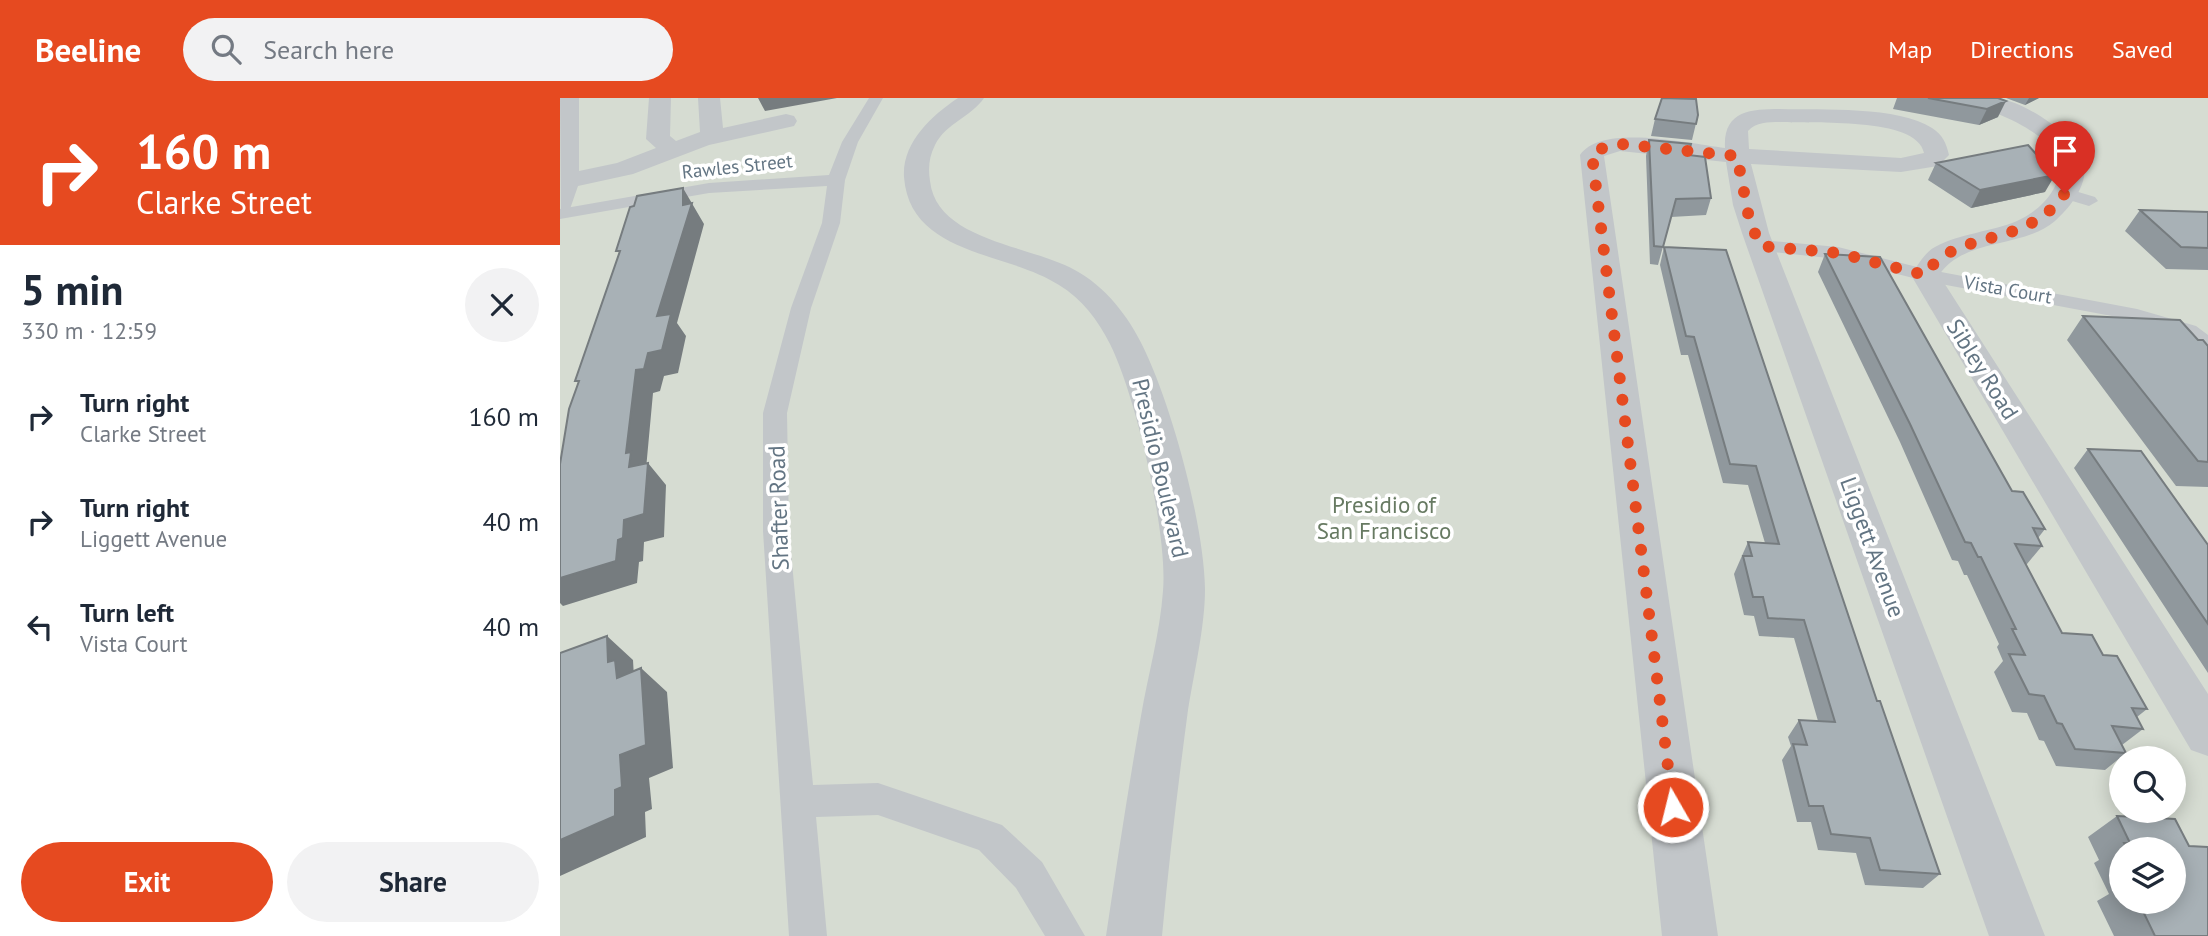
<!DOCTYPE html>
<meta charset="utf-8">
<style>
:root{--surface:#fff;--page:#f2f2f3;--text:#1f2937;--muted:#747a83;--accent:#e64a20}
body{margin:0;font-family:"PT Sans",sans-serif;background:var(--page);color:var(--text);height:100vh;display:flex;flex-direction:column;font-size:26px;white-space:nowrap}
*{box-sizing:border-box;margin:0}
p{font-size:23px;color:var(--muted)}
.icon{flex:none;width:38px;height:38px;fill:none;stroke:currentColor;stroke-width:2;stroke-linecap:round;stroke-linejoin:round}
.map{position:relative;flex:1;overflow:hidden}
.drawer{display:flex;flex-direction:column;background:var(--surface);width:560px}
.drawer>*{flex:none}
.hud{background:#e64a20;color:#fff;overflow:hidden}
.tools{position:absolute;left:1549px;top:648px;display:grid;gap:14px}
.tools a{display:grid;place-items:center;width:77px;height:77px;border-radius:50%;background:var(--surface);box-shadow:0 4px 18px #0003;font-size:35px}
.pin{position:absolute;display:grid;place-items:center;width:60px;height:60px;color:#fff;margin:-72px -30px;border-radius:50% 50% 50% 0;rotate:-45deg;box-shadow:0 0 7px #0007}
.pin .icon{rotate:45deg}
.me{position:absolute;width:77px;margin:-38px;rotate:352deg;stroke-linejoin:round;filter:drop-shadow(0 0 5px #0008)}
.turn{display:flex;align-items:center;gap:24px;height:147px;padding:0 21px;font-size:32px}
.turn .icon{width:91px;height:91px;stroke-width:2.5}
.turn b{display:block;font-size:49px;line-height:60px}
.round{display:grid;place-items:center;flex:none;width:74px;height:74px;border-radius:37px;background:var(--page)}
.overview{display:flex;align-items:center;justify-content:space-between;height:119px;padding:0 21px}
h1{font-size:42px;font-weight:700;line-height:52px}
.cta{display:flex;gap:14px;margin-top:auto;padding:14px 21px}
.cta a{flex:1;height:80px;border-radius:42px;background:var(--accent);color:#fff;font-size:28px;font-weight:700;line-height:80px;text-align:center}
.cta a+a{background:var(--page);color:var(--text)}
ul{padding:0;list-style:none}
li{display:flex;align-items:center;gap:21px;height:105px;padding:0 21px}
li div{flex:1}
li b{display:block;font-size:26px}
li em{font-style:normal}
header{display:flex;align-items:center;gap:42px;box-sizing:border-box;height:98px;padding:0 35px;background:var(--accent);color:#fff}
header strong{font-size:33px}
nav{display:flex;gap:38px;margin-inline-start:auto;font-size:24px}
.search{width:490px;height:63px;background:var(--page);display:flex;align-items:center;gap:18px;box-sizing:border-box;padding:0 24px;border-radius:38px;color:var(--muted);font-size:26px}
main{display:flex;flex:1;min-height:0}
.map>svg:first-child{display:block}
.green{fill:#d6dcd2;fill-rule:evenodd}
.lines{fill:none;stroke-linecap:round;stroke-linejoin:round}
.service{fill:#c2c6c9;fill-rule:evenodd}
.minor{fill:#c2c6c9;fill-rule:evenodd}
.tertiary{fill:#c2c6c9;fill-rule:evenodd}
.wall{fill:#90989d;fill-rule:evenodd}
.shaded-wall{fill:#767c7f}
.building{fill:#a8b1b6;stroke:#767c7f;stroke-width:2}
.route{stroke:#e64a20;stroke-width:12;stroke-dasharray:0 21.6}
.labels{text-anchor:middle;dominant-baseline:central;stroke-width:7;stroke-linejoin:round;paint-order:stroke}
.far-street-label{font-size:19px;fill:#637583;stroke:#fff}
.street-label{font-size:23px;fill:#637583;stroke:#fff}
.park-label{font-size:23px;fill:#677a62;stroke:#fff}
</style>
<header>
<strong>Beeline</strong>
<div class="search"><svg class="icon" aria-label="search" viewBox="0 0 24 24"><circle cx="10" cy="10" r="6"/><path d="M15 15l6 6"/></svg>Search here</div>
<nav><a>Map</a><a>Directions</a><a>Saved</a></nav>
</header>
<main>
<section class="drawer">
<div class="hud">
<div class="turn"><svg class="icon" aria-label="right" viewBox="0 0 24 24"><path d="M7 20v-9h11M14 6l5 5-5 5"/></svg><div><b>160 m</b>Clarke Street</div></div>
</div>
<div class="overview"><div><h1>5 min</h1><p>330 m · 12:59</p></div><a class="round"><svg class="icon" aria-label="close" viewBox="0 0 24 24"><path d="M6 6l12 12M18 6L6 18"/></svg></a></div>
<ul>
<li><svg class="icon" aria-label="right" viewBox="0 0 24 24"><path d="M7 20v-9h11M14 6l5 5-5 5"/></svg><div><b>Turn right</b><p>Clarke Street</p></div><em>160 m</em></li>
<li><svg class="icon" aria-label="right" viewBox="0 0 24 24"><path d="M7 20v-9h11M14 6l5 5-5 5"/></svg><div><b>Turn right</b><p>Liggett Avenue</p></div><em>40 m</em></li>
<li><svg class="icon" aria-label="left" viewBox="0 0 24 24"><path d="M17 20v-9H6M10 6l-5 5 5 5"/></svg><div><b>Turn left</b><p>Vista Court</p></div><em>40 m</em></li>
</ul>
<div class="cta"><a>Exit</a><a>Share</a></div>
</section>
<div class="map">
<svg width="1648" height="838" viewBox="0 0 1648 838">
<rect width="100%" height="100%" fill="#f5f5f1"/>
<path class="green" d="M0 0H1648V838H0ZM1561 660H1614V712H1561ZM1561 751H1614V803H1561Z"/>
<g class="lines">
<path class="service" d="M309 0H323L298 44 285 82 280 125 251 210 227 315 229 433 253 687 318 685 442 727 482 764 525 838H485L456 790 419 752 318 717 256 719 267 838H229L203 433V315L231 210 262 125 267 88 149 95 0 121V111L149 85 269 77 282 44Z
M1505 90 1535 99 1538 103 1529 108 1499 99 1496 95 1499 91Z
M1201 142 1278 149 1365 171 1577 211 1636 228 1648 237V254L1640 252 1620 238 1573 222 1365 183 1278 161 1194 152 1192 148Z"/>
<path class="minor" d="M0 0H19V73L57 65 96 50 86 41 89 0H111L110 38 116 43 140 34 138 0H160L163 30 226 16 234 18 237 23 234 28 149 47 73 76 18 88 10 111 1 113Z
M1405 0C1415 0 1427 0 1438 0 1466 5 1518 37 1524 68 1528 87 1509 111 1495 123 1462 151 1405 139 1379 177L1648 596V658L1631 652 1351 177C1358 167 1364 155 1375 149 1401 135 1431 134 1457 123 1472 116 1485 106 1493 92 1522 44 1441 16 1408 5Z
M1220 11C1261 12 1339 8 1372 30 1383 37 1386 45 1389 57L1378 68 1341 74 1191 66 1209 135 1485 838H1429L1182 135 1173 107 1166 64 1060 53 1044 58 1158 838H1102L1020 57C1042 25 1130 46 1165 50 1163 13 1190 11 1220 11ZM1220 24C1251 26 1357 18 1364 55L1341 60 1189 51 1188 33C1196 24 1208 24 1220 24Z"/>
<path class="tertiary" d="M398 0H424C411 19 386 25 375 47 369 59 368 70 370 83 377 145 476 147 520 175 550 193 572 224 586 255 613 313 644 427 645 491 645 529 634 574 628 612 618 687 609 762 602 838H546C557 765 568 691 581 618 588 577 600 535 603 493 608 436 576 298 550 246 538 222 522 201 499 187 447 153 350 158 344 79 342 45 371 18 398 0Z"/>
</g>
<path class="wall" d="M1337 0H1438V19L1419 27 1333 11Z
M1446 0H1479L1465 7Z
M1138 17 1132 42 1091 38 1095 21Z
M1089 42 1128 57 1151 100 1146 117 1111 119 1098 167 1090 166 1086 58Z
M1376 65 1485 94 1411 110 1368 82Z
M1580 112 1648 114V172L1606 171 1565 133Z
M1104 149 1317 603 1380 776 1363 790 1305 787 1296 755 1258 752 1251 724H1237L1222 662 1231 648 1228 639 1239 622 1258 623 1234 540 1199 538 1194 518 1184 517 1174 476 1188 444 1205 445 1188 387 1163 385 1128 257H1121L1100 167Z
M1265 156 1452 393 1485 431 1478 440 1482 448 1467 466H1466L1502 535 1543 557 1587 611 1577 619 1583 631 1562 647 1566 655 1545 672 1496 668 1484 643 1479 642 1467 615 1452 614 1434 574 1443 563 1437 549 1439 546 1407 477H1404L1398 463 1392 462 1340 344 1258 174Z
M1523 218 1638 242 1648 248V389L1616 388 1507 242Z
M1528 351 1648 447V575L1514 370Z
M1557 718 1629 748 1648 838H1554L1537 803 1549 796 1534 765 1539 762 1528 739ZM1561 751H1614V803H1561Z"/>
<path class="shaded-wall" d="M198 0H277L205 13Z
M1469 0H1479L1465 7Z
M1446 3 1438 19 1419 27 1427 11Z
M1495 77 1485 94 1411 110 1420 92Z
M123 90 144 126 117 225 126 238 118 275 104 278 100 293 93 295 86 371 88 365 106 387 104 439 84 444 83 463 79 464 77 485 3 508 0 505V477L58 442 69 369 66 355 76 272 97 218 123 107Z
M47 538 73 562 74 580 81 570 107 594 113 670 89 680 92 711 85 714 86 739 0 778V742L55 692 57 580 48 564Z"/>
<path class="building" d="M1102 0 1136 1 1138 17 1136 26 1095 21Z
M1368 0H1438L1446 3 1427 11Z
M1089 42 1131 46 1128 57 1145 59 1151 100 1116 101 1103 149 1094 148Z
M1468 47 1495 77 1420 92 1376 65Z
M123 90V107L132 105 97 218 111 216 102 252 88 255 84 271 76 272 66 355 71 354 69 369 88 365 84 416 64 422 63 440 58 442 56 463 0 480V366L9 311 19 283H15L60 153H56L70 109 74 108 77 98Z
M1580 112 1648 114V150L1621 149Z
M1104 149 1166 152 1317 603H1320L1380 776 1320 772 1310 740 1271 736 1263 708H1249L1233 646 1247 647 1239 622 1275 624 1244 522 1208 520 1203 499H1193L1183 458H1192L1188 444 1219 446 1196 368 1170 366 1134 239 1126 238Z
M1265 156 1320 159 1452 393 1463 394 1485 431 1473 430 1482 448 1455 446 1502 535 1532 537 1543 557 1557 558 1587 611 1572 610 1583 631 1552 628 1566 655 1515 651 1502 626 1497 625 1484 598 1469 596 1449 556 1465 557 1452 531H1456L1421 459H1418L1411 445 1405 444 1350 326Z
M1523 218 1620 222 1638 242H1643L1648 248V364L1638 363Z
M1528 351 1581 353 1648 447V526Z
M47 538 48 564 55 562 57 580 81 570 86 647 60 657 62 689 55 692V718L0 742V555Z
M1557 718 1615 721 1629 748 1648 749V838H1595L1578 803H1614V751H1567L1564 745H1570Z"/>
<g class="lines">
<path class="route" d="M1113 709 1032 57 1036 52 1060 46 1177 58 1190 125 1201 148 1278 155 1365 177C1394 130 1467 152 1505 95"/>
</g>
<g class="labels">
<g class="far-street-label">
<text transform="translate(177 68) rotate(-6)">Rawles Street</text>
<text transform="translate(1448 191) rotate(10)">Vista Court</text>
</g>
<g class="street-label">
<text transform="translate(1423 271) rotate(58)">Sibley Road</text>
<text transform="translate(601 370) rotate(77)">Presidio Boulevard</text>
<text transform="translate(218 410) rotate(-92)">Shafter Road</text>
<text transform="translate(1313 449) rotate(70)">Liggett Avenue</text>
</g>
<g class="park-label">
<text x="824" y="406">Presidio of<tspan x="824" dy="26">San Francisco</tspan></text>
</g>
</g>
</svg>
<div class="tools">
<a><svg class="icon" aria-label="search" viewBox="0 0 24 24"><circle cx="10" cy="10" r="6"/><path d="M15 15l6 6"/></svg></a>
<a><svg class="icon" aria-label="layers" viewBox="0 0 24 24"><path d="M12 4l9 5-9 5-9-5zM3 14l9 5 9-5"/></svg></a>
</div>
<div class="pin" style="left:1505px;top:95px;background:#d93025"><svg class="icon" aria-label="arrive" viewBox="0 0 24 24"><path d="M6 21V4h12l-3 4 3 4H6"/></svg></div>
<svg class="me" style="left:1113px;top:709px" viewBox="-20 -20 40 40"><circle r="17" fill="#e64a20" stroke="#fff" stroke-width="3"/><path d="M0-11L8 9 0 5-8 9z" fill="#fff"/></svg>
</div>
</main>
